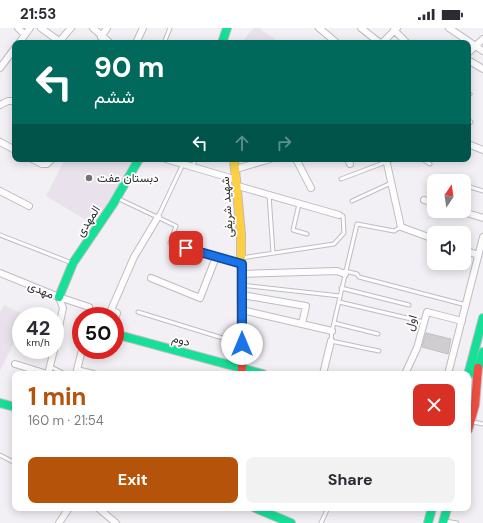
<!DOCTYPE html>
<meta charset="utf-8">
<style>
:root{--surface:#fff;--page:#f2f2f3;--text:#2b2b33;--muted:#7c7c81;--accent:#b45309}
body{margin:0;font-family:"DM Sans",Vazirmatn,sans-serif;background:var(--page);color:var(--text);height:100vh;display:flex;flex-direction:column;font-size:15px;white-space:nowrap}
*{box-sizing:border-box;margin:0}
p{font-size:13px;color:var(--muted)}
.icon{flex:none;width:22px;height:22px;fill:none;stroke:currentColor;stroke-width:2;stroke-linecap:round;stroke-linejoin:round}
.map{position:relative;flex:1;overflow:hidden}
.panel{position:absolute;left:12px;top:343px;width:459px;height:140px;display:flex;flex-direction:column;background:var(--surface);border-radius:8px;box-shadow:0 2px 10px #0003}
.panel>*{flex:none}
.guide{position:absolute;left:12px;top:12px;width:459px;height:122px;border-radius:8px;box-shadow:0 2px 10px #0003;background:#00695c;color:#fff;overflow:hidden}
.needle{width:26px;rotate:13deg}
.fabs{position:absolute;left:427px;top:146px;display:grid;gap:8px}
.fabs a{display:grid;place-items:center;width:44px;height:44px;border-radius:8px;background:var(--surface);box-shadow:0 2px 10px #0003;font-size:20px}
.speed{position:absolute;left:12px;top:279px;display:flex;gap:8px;font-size:20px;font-weight:700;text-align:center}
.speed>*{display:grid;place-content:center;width:52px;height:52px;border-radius:50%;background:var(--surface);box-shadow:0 2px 10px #0003;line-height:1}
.speed small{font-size:10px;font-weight:400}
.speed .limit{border:6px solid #d22;background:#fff;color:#111}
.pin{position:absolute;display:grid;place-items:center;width:34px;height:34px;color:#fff;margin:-17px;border-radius:8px;box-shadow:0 2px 6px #0006}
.me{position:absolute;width:44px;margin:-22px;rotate:0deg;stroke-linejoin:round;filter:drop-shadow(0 0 3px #0008)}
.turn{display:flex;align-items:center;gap:14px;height:84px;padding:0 16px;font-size:18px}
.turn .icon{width:52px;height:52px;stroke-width:2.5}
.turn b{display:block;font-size:28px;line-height:34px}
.lanes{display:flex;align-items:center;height:38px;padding:0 16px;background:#0003;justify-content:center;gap:20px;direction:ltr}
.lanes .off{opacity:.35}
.round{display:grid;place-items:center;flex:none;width:42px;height:42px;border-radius:8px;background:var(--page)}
.overview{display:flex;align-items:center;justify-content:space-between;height:68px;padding:0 16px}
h1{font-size:24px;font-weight:700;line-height:30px;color:var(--accent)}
.cta{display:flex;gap:8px;margin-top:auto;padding:8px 16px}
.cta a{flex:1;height:46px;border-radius:8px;background:var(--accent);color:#fff;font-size:16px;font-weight:700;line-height:46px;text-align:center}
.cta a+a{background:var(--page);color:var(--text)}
.status{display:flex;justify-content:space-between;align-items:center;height:28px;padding:0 20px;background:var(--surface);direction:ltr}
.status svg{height:11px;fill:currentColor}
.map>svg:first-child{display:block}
.built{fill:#e9e2ec}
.building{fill:#d0cdd1;stroke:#c2bfc3}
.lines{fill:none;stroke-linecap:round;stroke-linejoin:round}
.lane-casing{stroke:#bfbcc0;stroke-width:5}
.street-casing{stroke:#bfbcc0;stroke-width:8}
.fast-casing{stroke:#bfbcc0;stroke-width:10}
.slow-casing{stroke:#bfbcc0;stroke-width:10}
.jam-casing{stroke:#bfbcc0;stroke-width:10}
.lane{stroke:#fdfdfe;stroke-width:3}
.street{stroke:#fdfdfe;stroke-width:6}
.fast{stroke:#16e098;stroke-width:8}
.slow{stroke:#ffcf43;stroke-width:8}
.jam{stroke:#f24e42;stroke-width:8}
.route-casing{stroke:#114b97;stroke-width:10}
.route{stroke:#1a73e8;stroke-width:7}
.poi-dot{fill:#747276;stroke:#fff;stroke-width:1.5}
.labels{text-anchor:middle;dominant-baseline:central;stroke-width:3.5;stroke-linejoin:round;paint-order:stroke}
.poi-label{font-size:12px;fill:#302e31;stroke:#fff;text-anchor:start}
.street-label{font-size:12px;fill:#302e31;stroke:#fff}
</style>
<div class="status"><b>21:53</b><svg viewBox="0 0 49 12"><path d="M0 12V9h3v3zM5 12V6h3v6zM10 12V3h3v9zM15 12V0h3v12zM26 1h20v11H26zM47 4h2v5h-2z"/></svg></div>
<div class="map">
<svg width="483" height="495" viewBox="0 0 483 495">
<rect width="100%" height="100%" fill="#f3f0f5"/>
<path class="built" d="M254 0H259L280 15H241Z
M65 131 132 132 96 198 46 168Z
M4 277 27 288H21V301L0 343V284Z"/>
<path class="building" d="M426 305 451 311 448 326 422 319Z"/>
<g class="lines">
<g class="lane-casing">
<path id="lane" d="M164 15 170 0
M468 65 470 66
M468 92 471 94
M422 131 430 136
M193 139 195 131
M341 151 394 131
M464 157 483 163
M269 167 273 225
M117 170 176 198 170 215 239 236
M352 173 391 155
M299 176 293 202 307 206
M158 189 183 136
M0 207 72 235
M241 230 334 216 344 205 343 188 339 187
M345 243 357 246 359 249 466 277
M241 257 340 268
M341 260 409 277
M339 274 424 294
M138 284 242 316
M334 295 378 306
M379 323 331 313 332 303 357 196 394 203 401 199
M51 339 65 346
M473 394 483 396
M0 427 15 435
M445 493 457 495
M321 495 328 480"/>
</g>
<g class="street-casing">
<path id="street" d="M18 0 25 7
M41 0 59 13
M93 0 110 15
M319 0 337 15
M361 0 380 15
M449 0 483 23
M394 2 407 15
M101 9 107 0
M19 15 30 0
M58 15 71 0
M136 15 143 0
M382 15 397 0
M468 25 483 11
M468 32 483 41
M0 40 15 20
M0 77 8 73H15
M0 114 15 122
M468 116 483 122
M32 131 42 136H47L52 131
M166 131 237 152
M296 131 311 160
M348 131 350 136
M386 131 401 199 434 211
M236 141 270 131
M238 158 339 187
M0 163 29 178
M424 172 434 175
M460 183 483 190
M464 222 478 227
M0 245 59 269 89 279
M241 246 337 243 345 246
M151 250 200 270 216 229
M242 267 306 278 302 296
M242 282 332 303
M115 291 117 285 111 282 134 229 158 189
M55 317 63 280 59 269
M15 336 47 346
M77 342 93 346
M48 346 54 322
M76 346 82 322
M323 346 331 313
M405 346 417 320 427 284 462 293
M448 346 483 209
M98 480 116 495
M59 495 69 480"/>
</g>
<g class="fast-casing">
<path id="fast" d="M222 15 227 0
M59 269 73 235 113 176 139 131
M115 306 263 346
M468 347 483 290
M476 347 483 324
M0 375 15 379
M255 480 291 495
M428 495 432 480
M443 495 447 480"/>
</g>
<g class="slow-casing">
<path id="slow" d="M234 131 241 206V261"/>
</g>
<g class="jam-casing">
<path id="jam" d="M241 261 242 346
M468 402 475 377 478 340"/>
</g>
<use href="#lane" class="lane"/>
<use href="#street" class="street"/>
<use href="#fast" class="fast"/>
<use href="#slow" class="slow"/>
<use href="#jam" class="jam"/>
</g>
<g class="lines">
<g class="route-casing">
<path id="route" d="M186 220 242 236V316"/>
</g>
<use href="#route" class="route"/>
</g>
<circle class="poi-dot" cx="89" cy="150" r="4"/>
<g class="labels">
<g class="poi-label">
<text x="97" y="150">دبستان عفت</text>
</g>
<g class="street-label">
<text transform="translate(227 179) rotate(-94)">شهید شریفی</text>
<text transform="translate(88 193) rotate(-57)">المهدی</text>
<text transform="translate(41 262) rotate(23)">مهدی</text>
<text transform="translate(411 295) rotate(-75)">اول</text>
<text transform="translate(181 312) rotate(15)">دوم</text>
</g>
</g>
</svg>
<div class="fabs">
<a><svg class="needle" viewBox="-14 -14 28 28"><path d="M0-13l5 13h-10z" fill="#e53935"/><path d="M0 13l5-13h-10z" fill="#7c7c81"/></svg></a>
<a><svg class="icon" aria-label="sound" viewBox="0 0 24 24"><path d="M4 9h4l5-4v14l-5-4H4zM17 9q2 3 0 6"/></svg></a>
</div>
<div class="speed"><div>42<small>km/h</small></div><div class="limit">50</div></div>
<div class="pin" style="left:186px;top:220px;background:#d93025"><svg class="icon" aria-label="arrive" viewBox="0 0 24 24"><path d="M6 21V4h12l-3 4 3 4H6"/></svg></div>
<svg class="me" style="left:242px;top:316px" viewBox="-20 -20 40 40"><circle r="19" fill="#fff"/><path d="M0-13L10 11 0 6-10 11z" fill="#1a73e8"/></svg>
<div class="guide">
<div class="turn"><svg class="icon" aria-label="left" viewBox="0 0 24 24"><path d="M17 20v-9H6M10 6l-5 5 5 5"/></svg><div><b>90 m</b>ششم</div></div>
<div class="lanes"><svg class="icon" aria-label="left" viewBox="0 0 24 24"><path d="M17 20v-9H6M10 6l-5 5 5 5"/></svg><svg class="icon off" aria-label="ahead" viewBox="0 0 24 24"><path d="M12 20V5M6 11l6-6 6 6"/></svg><svg class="icon off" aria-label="right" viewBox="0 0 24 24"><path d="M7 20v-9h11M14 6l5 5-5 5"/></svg></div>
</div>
<section class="panel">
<div class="overview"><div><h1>1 min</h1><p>160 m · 21:54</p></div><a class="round" style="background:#d93025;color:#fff"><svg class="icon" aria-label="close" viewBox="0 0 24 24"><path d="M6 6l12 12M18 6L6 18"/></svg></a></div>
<div class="cta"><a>Exit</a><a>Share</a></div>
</section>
</div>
